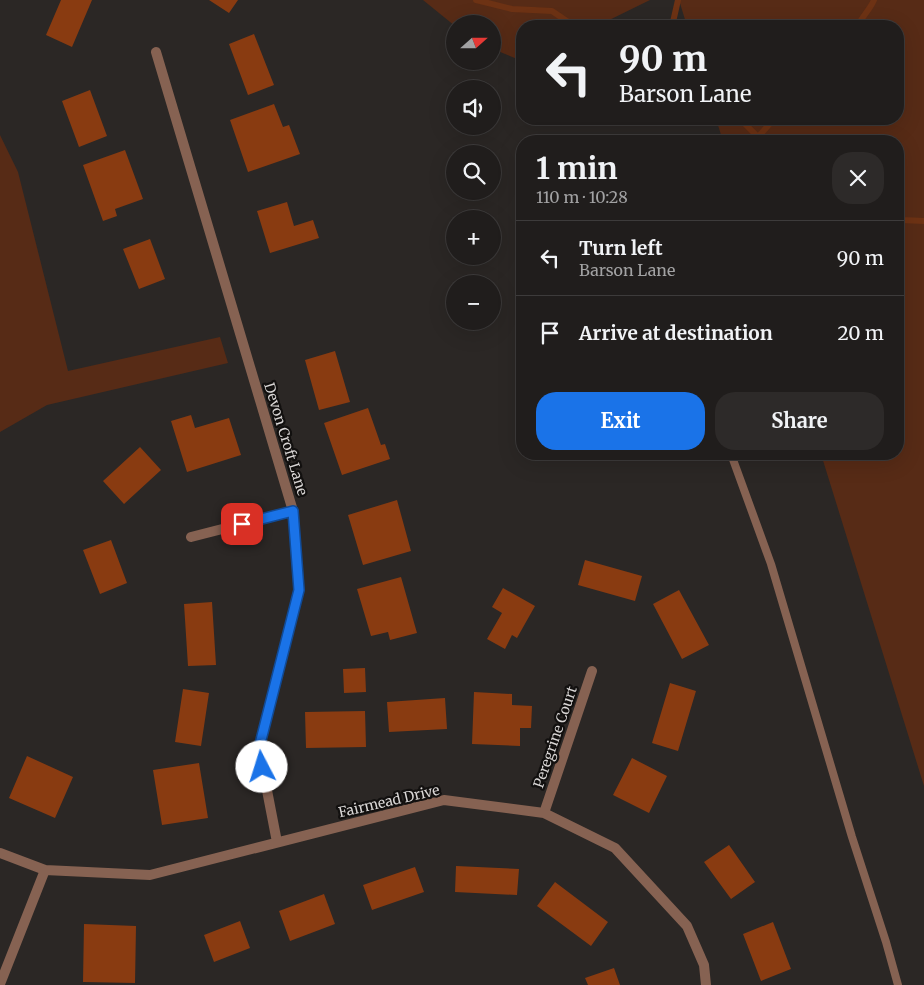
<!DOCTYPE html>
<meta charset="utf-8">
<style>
:root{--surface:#201d1c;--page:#2d2a29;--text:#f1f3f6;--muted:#a2a2a3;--line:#3d3b3b;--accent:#1a73e8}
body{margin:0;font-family:Merriweather,serif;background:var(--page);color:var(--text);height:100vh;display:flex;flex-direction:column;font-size:19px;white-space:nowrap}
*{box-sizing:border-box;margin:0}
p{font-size:16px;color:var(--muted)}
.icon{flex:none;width:28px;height:28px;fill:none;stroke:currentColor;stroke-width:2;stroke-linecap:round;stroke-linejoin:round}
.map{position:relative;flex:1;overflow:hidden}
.drawer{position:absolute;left:516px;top:135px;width:388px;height:325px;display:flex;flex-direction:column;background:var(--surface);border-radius:20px;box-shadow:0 5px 20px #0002,0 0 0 1px var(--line)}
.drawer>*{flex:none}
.top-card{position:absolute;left:516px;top:20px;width:388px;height:105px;border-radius:20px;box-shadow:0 5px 20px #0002,0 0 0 1px var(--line);background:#201d1c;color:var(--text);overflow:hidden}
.needle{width:32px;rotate:69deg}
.tools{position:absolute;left:446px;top:15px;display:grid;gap:10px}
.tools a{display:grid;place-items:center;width:55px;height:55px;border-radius:50%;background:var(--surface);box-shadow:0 5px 20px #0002,0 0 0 1px var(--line);font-size:25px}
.pin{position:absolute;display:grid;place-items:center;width:42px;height:42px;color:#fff;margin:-21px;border-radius:10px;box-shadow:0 2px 8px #0006}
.me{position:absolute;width:55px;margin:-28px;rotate:355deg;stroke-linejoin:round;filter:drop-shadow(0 0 4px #0008)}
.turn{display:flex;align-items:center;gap:18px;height:105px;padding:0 20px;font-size:22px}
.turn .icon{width:65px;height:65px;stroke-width:2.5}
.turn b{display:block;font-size:35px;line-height:42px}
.round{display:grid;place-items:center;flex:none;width:52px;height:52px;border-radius:20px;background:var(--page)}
.overview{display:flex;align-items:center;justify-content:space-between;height:85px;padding:0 20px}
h1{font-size:30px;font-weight:700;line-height:38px}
.action{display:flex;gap:10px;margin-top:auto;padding:10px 20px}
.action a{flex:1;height:58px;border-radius:20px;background:var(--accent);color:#fff;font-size:20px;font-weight:700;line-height:58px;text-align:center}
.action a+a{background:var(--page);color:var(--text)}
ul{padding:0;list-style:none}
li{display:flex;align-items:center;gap:15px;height:75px;padding:0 20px;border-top:1px solid var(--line)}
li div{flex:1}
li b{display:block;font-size:19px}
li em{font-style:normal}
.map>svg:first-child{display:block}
.green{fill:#572b16}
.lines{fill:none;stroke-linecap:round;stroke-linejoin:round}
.stream{stroke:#6d3214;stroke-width:6}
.building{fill:#893b11}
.lane{stroke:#866252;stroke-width:8}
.street{stroke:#866252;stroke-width:10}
.route-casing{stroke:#114b97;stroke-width:12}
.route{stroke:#1a73e8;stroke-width:9}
.labels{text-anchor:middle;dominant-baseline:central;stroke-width:4.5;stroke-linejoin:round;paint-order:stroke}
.street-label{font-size:14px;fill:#d9d6d5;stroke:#12100f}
</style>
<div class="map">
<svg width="924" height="985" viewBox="0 0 924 985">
<rect width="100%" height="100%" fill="#2b2725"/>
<path class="green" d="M423 0H650L597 26H522V61L493 49 492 24H455V26Z
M679 0H924V786L821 454H898V141H723L716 119H898V26H687Z
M0 135 18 172 68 371 220 337 228 363 47 405 0 432Z"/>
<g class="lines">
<path class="stream" d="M476 0 512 9 552 11 574 26
M665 26 673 22 678 0
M858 26C862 16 870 10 874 0
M740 119 762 141
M758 137 774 119
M898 218 902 220 924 221"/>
</g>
<path class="building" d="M61 0H92L72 47 46 35Z
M209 0H238L229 13Z
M254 34 274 85 248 95 229 44Z
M90 90 107 136 79 147 62 101Z
M274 104 283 127 289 125 300 154 248 172 230 120Z
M125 150 143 199 115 209 117 216 103 221 83 165Z
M287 202 294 226 313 220 319 238 270 253 257 211Z
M150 239 165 279 139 289 123 249Z
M335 351 350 402 319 410 305 360Z
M368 408 381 445 385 444 390 459 342 475 324 423Z
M191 415 195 428 229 418 241 455 187 472 171 421Z
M140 447 161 470 124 504 103 481Z
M397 500 411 551 363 565 348 515Z
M111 540 127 583 100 594 83 550Z
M585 560 642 576 635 601 578 585Z
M401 577 417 633 390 640 388 632 371 636 357 589Z
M503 588 535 606 517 638 512 635 505 649 487 639 502 613 492 607Z
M679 590 709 645 682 659 653 604Z
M212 602 216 665 188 666 184 604Z
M365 668 366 692 344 693 343 669Z
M670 683 696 691 678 751 652 743Z
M183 689 209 693 201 746 175 742Z
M474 692 512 694V705L532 706 531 728H520V746L472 744Z
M445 698 447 729 389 732 387 702Z
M365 711 366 747 306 748 305 712Z
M27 756 73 777 55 818 9 798Z
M632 758 667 776 649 813 613 795Z
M199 763 208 818 162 825 153 770Z
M729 845 755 882 731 899 704 862Z
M456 866 519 869 517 895 455 892Z
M415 867 424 892 372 910 363 885Z
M555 882 608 922 591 946 537 906Z
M324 894 335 924 290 941 279 911Z
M240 921 250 948 214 962 204 935Z
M773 922 791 969 761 981 743 934Z
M84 924 136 926 135 983 83 982Z
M614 968 620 985H588L585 978Z"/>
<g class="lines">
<path class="lane" d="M731 454 771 564 852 837 886 942 898 985"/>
<path class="street" d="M156 52 293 511 299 590 259 749 277 842
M191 537 293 511
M544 813 592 671
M0 853 45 870 150 875 444 800 544 813 615 848 687 926 704 965 706 985
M0 984 45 870"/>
</g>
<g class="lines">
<g class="route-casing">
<path id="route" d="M242 524 293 511 299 590 259 748 262 767"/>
</g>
<use href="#route" class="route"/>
</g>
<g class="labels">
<g class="street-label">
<text transform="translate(286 439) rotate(73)">Devon Croft Lane</text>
<text transform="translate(555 737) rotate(-71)">Peregrine Court</text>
<text transform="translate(389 801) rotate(-13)">Fairmead Drive</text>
</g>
</g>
</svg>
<div class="tools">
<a><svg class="needle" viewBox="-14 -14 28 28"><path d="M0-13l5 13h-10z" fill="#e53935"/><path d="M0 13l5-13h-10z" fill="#a2a2a3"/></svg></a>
<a><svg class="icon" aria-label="sound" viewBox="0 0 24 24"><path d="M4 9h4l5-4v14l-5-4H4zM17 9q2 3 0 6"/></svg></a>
<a><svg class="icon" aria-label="search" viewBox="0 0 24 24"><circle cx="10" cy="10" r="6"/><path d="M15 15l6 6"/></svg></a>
<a>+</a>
<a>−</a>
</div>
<div class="pin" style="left:242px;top:524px;background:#d93025"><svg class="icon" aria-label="arrive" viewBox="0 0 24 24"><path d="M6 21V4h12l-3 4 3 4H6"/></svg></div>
<svg class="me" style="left:262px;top:767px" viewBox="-20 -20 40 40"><circle r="19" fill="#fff"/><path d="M0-13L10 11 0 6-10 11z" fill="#1a73e8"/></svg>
<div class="top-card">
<div class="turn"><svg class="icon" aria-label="left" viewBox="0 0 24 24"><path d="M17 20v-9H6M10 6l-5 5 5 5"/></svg><div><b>90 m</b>Barson Lane</div></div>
</div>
<section class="drawer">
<div class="overview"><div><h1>1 min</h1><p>110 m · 10:28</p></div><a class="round"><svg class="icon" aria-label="close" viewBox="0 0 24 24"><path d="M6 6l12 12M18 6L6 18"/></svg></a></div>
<ul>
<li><svg class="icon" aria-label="left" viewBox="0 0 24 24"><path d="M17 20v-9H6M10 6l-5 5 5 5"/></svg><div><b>Turn left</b><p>Barson Lane</p></div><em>90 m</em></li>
<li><svg class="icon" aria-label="arrive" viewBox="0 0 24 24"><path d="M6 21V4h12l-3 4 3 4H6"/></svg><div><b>Arrive at destination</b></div><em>20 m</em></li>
</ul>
<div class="action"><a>Exit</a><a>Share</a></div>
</section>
</div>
